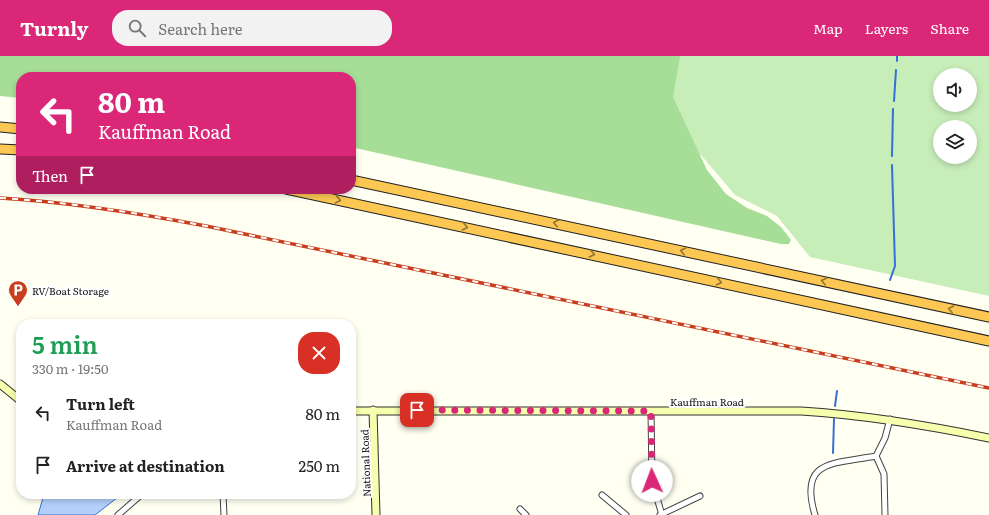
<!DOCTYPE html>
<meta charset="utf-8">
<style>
:root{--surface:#fff;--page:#f2f2f2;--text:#222;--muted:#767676;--accent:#db2777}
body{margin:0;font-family:Literata,serif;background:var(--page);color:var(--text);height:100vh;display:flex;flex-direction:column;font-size:15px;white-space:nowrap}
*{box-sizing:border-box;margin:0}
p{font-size:13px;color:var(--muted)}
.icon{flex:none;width:22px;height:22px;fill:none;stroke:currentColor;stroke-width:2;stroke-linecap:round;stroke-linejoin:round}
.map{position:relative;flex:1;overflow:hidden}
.sheet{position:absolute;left:16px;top:263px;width:340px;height:180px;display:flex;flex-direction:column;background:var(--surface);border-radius:16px;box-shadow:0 2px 6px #0003}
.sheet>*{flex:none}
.hud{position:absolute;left:16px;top:16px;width:340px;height:122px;border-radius:16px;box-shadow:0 2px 6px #0003;background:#db2777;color:#fff;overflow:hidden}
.fabs{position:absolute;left:933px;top:12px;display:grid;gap:8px}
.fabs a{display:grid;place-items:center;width:44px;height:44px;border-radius:50%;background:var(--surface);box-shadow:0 2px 6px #0003;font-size:20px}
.pin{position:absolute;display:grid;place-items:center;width:34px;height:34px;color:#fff;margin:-17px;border-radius:8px;box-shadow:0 2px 6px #0006}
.me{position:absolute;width:44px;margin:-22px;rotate:358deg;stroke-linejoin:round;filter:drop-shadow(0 0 3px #0008)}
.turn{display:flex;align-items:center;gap:14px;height:84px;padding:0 16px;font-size:18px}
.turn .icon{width:52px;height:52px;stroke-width:2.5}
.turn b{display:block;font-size:28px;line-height:34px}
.then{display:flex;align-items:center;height:38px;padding:0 16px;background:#0003;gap:8px;font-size:15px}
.round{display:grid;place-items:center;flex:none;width:42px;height:42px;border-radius:16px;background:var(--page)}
.head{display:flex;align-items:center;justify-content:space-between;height:68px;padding:0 16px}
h1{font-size:24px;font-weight:600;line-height:30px;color:#1e9e55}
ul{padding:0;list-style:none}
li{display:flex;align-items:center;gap:12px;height:52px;padding:0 16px}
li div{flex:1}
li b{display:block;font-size:15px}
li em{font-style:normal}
header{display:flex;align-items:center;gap:24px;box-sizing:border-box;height:56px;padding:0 20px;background:var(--accent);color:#fff}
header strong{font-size:19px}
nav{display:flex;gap:22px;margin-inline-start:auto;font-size:14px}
.search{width:280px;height:36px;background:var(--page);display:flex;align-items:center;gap:10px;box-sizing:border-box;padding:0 14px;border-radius:16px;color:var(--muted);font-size:15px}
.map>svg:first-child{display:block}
.green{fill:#c7edb9;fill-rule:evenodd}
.forest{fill:#a6de97}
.water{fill:#b3cffa;stroke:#3670d6}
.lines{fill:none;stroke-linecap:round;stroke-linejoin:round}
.stream{stroke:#3670d6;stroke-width:2}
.street-casing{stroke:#434343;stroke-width:7}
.secondary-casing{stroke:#323232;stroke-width:9}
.highway-casing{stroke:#212121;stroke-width:11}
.street{stroke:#fff;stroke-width:5}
.secondary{stroke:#f5ffad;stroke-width:7}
.highway{stroke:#fcc853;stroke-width:9}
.rail-casing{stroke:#c93e1e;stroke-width:3.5}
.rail{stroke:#fff;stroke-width:2;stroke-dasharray:6;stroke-linecap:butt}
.oneway{stroke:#927535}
.route{stroke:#db2777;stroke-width:7;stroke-dasharray:0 12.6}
.labels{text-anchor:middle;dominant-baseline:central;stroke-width:4;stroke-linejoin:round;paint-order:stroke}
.poi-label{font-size:10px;fill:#101010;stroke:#fff;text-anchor:start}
.street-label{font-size:10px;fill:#101010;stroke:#fff}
</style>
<header>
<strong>Turnly</strong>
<div class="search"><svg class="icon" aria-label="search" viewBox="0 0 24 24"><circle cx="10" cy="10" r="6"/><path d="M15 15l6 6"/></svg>Search here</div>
<nav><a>Map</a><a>Layers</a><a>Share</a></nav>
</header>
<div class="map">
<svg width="989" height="459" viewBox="0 0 989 459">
<rect width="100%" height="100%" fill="#fffff2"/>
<path class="green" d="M616 0H989V240L810 201 777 160 735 139 701 99 605 81ZM940 19H970V49H940ZM940 71H970V101H940Z"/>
<path class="forest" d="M0 0H680L673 41 707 114 726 138 747 152 767 160 781 171 791 184 789 188H781L351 91V21H21V42L0 40Z"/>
<path class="water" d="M44 438H122L95 459H38Z"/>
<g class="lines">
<path class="stream" d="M897 5V0
M894 45 896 14
M892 100 893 53
M890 224 895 210 892 109
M835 350 837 335
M833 397 834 363"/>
<g class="street-casing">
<path id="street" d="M651 355 652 425 662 459
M876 400 884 418 885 459
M876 400 885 382 890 363
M223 438 224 459
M602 439 626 459
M520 453 526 459
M118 459 142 438
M660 459 700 440
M815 459C798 403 834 408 876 400"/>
</g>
<g class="secondary-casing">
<path id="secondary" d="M0 328 21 345
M373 354 376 459
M351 355H801C865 359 926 369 989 382"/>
</g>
<g class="highway-casing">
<path id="highway" d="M0 71 21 73
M0 93 21 94
M351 124 989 261
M286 133 989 285"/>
</g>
<use href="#street" class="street"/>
<use href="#secondary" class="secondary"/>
<use href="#highway" class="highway"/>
<g class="rail-casing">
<path id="rail" d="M0 142C70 146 137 157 206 170L989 332"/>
</g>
<use href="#rail" class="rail"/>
</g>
<defs><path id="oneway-chevron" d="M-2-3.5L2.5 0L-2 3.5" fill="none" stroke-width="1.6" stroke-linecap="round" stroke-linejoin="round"/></defs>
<g class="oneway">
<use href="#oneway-chevron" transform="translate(338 144) rotate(12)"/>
<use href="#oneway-chevron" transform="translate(556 167) rotate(-168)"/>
<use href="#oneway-chevron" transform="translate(465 171) rotate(12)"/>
<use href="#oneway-chevron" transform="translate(683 195) rotate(-168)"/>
<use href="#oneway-chevron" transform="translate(592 198) rotate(12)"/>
<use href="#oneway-chevron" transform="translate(824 225) rotate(-168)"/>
<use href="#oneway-chevron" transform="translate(719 226) rotate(12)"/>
<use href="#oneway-chevron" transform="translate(951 253) rotate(-168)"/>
</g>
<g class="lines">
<path class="route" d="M417 354 651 355 652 425"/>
</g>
<defs>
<g id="parking-pin" transform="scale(1)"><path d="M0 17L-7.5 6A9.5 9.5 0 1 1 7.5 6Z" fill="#c93e1e" stroke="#fff"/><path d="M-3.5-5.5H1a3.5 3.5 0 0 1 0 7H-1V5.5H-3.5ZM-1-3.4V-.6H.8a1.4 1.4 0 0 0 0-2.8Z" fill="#fff"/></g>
</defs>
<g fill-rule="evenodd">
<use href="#parking-pin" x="18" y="234"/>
</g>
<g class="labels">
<g class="poi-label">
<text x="32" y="234">RV/Boat Storage</text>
</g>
<g class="street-label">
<text x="707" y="345">Kauffman Road</text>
<text transform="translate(365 407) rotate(-92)">National Road</text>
</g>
</g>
</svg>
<div class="fabs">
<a><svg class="icon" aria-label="sound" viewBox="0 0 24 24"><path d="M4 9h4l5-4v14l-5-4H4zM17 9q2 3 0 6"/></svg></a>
<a><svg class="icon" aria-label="layers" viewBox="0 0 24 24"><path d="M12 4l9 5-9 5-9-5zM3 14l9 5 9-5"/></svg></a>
</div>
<div class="pin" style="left:417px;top:354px;background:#d93025"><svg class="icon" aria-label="arrive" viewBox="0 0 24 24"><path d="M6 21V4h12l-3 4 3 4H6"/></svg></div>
<svg class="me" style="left:652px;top:425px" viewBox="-20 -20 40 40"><circle r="19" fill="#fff"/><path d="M0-13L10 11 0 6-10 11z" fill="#db2777"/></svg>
<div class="hud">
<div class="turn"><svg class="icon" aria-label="left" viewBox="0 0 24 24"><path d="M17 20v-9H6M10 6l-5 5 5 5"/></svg><div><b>80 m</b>Kauffman Road</div></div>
<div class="then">Then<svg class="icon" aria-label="arrive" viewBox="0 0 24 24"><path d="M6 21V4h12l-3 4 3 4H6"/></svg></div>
</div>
<section class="sheet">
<div class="head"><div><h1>5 min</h1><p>330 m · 19:50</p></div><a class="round" style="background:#d93025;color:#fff"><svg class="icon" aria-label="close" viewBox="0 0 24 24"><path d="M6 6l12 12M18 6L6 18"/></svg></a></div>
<ul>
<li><svg class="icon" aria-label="left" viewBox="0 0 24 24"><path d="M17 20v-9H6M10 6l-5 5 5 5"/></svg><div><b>Turn left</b><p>Kauffman Road</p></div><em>80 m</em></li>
<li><svg class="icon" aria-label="arrive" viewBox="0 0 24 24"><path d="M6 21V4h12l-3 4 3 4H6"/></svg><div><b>Arrive at destination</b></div><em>250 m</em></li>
</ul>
</section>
</div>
